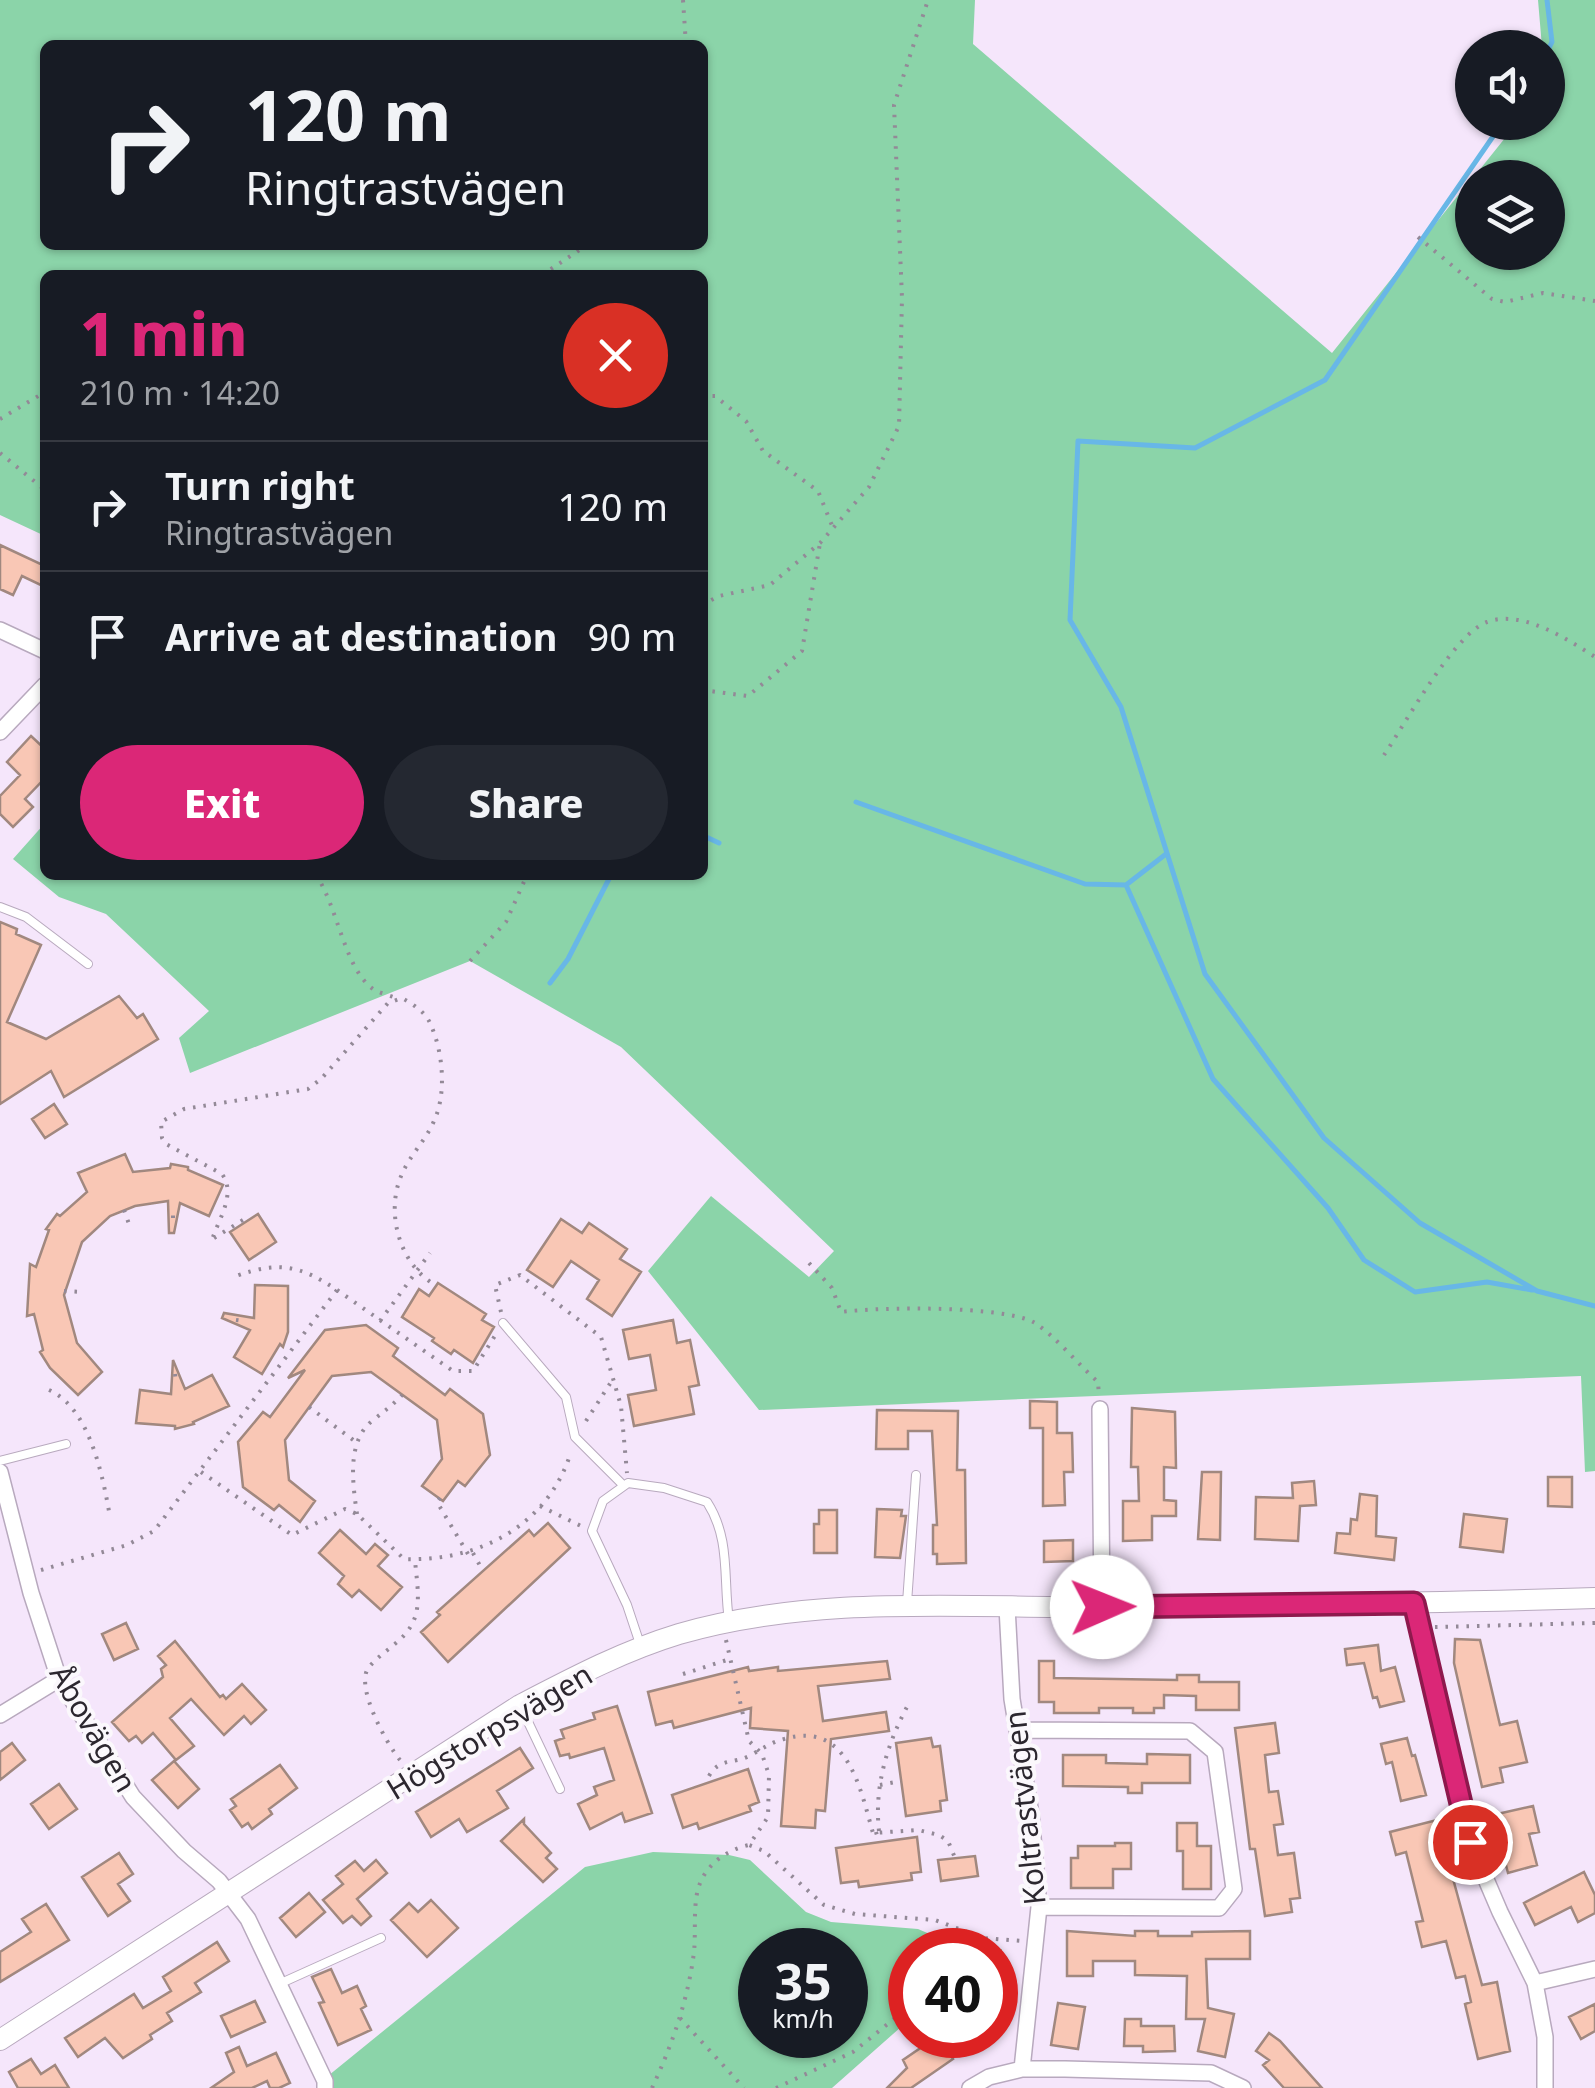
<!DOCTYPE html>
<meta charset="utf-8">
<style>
:root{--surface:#171b24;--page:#242831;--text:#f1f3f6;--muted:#9ea1a6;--line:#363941;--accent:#db2777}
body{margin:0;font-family:"Noto Sans",sans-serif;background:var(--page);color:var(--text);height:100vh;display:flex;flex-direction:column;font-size:38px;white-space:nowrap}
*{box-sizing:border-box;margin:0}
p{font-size:32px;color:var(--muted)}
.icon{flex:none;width:55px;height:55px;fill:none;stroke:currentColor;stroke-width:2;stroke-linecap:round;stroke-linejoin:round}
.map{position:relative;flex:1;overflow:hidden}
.side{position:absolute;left:40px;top:270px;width:668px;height:610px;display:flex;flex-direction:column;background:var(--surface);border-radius:15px;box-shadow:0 2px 8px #0004}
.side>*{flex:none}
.banner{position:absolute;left:40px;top:40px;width:668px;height:210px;border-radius:15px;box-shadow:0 2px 8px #0004;background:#171b24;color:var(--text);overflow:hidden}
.tools{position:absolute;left:1455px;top:30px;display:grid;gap:20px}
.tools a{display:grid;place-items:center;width:110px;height:110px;border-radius:50%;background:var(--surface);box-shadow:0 2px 8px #0004;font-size:50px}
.speed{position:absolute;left:738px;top:1928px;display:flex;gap:20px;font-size:50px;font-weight:700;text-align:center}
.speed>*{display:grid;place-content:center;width:130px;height:130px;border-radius:50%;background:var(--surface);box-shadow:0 2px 8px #0004;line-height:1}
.speed small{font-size:25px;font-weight:400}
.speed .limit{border:15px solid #d22;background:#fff;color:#111}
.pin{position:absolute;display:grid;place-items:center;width:85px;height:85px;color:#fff;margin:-42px;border:5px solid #fff;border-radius:50%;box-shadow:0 2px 10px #0007}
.me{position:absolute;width:110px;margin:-55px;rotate:89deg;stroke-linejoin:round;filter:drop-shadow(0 0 8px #0008)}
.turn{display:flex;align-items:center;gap:35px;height:210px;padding:0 40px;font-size:45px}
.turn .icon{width:130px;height:130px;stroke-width:2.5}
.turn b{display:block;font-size:70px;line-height:85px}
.round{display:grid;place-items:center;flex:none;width:105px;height:105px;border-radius:52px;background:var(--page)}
.summary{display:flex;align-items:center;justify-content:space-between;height:170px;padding:0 40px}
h1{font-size:60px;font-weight:800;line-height:75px;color:var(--accent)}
.action{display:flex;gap:20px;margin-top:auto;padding:20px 40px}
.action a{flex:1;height:115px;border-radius:60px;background:var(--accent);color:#fff;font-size:40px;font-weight:800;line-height:115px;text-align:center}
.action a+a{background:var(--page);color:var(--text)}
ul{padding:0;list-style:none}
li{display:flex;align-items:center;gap:30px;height:130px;padding:0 40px;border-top:2px solid var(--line)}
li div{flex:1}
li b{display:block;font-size:38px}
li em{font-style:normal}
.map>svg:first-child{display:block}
.green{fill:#8bd4a9;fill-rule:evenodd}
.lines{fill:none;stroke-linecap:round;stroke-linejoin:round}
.stream{stroke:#68b7e7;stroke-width:5}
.building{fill:#f9c7b5;stroke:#a1887f;stroke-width:2.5}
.lane-casing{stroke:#b8a9be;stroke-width:10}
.street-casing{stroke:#b8a9be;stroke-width:18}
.secondary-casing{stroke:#b8a9be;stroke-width:22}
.path{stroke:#938997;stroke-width:4;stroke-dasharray:2.5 8;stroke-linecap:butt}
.lane{stroke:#fff;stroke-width:8}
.street{stroke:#fff;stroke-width:15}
.secondary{stroke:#fff;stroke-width:20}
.route-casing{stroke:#8e194d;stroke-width:25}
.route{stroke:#db2777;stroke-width:18}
.labels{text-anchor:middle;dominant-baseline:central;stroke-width:8;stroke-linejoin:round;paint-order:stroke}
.street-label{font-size:30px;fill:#2c272f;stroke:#fbf8fc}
</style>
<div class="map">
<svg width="1595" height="2088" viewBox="0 0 1595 2088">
<rect width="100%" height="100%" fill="#f5e6fb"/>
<path class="green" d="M0 0H975L973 44 1332 353 1472 178V252H1548V178H1473L1517 123 1548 122V48L1542 47 1538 0H1595V1471L1585 1472 1581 1376 759 1410 648 1271 711 1196 809 1277 834 1251 621 1047 470 961 190 1073 179 1038 209 1011 106 914 59 897 13 859 45 823V875H702V275H45V536L0 515ZM45 45H702V245H45Z
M653 1852 729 1855 750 1860 806 1912 831 1922 918 1929 960 1947 1002 1949 999 1992H995V1950H910V2019L832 2088H334L323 2080 585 1867ZM760 1950H845V2035H760Z"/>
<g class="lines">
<path class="stream" d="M1547 0 1552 42 1548 50
M1503 122 1325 380 1195 448 1078 441 1070 620 1121 707 1205 974 1324 1138 1420 1223 1537 1291 1595 1306
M856 802 1085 884 1126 885 1166 854
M702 835 719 843
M1126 885 1213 1079 1328 1208 1364 1260 1415 1292 1487 1282 1532 1290
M550 983 568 959 611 875"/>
</g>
<path class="building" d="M0 545 45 566V587L22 576 13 595 0 589Z
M31 736 45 749V778L25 799 33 807 13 827 0 814V796L20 775 7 762Z
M0 922 17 929 16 934 41 945 7 1022 46 1039 119 996 137 1018 143 1014 158 1039 64 1097 51 1071 0 1104Z
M54 1104 67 1124 45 1138 32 1119Z
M125 1154 133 1172 170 1168 171 1164 188 1167V1170L223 1185 209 1216 180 1203 174 1233H169L168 1201 135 1206 110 1216 82 1242 64 1295 77 1343 102 1372 78 1395 50 1368 40 1352 43 1350 34 1314 27 1316 30 1264 36 1267 49 1230 46 1229 57 1214 60 1216 87 1192 78 1173Z
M258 1214 276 1242 249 1260 230 1232Z
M561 1219 582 1233 589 1223 627 1249 620 1259 641 1272 612 1316 587 1299 599 1280 571 1261 553 1287 527 1270Z
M438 1283 486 1314 482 1320 494 1327 473 1363 454 1350 451 1354 432 1341 434 1338 402 1317 419 1289 429 1296Z
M255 1285 288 1286V1332L283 1347 280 1344 262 1374 234 1357 250 1330 222 1318 224 1313 254 1318Z
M673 1320 677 1343 690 1340 699 1385 689 1387 694 1414 634 1426 628 1395 656 1390 650 1355 629 1359 623 1330Z
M366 1325 398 1348 393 1356 445 1395 450 1389 483 1414 490 1455 465 1486 458 1481 443 1501 422 1486 442 1459 437 1420 371 1372 332 1376 285 1440 289 1480 315 1501 300 1522 279 1505 274 1510 243 1487 238 1442 263 1412 270 1417 305 1370 288 1378 325 1330Z
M173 1360 185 1389 212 1375 229 1406 193 1422 194 1424 175 1429V1426L136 1423 140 1390 171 1394Z
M1030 1401 1057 1402V1433H1072L1073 1472H1064L1065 1505 1043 1506V1428H1030Z
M1132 1408 1175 1412 1176 1468 1164 1467V1500L1176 1501V1516H1152V1540L1123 1541V1501H1139L1138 1467H1131Z
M877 1410 958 1411 957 1470H965L966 1563 937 1564V1554H933V1525H937L932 1431H908V1449H876Z
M1202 1472H1221L1220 1540 1198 1539Z
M1548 1477H1572V1507L1548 1506Z
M1314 1481 1316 1505 1300 1506 1298 1541 1255 1539 1256 1497 1293 1498 1292 1483Z
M1360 1494 1377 1496 1376 1536 1396 1538 1394 1560 1335 1553 1337 1533 1350 1534 1351 1519 1357 1520Z
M877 1509 902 1510 901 1516H906L900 1558 875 1557Z
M819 1510H837V1553H814V1524H819Z
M1464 1514 1507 1519 1503 1552 1460 1547Z
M548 1523 570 1548 448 1662 421 1632 440 1615 437 1612 529 1530 534 1536Z
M340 1530 366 1554 375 1544 388 1555 378 1566 402 1587 381 1610 359 1590 352 1597 338 1584 344 1576 319 1553Z
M1073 1540V1561L1044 1562V1541Z
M126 1623 138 1649 114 1660 102 1634Z
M1455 1639 1480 1640 1500 1725 1517 1721 1527 1762 1500 1768 1503 1782 1482 1787 1454 1663Z
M175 1641 220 1697 223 1695 226 1699 242 1684 266 1710 251 1724 244 1716 224 1735 191 1699 170 1718 194 1746 176 1760 153 1733 142 1743 136 1736 129 1741 112 1722 163 1677 161 1669 166 1665 158 1656Z
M1378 1645 1381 1671 1395 1667 1404 1701 1380 1707 1377 1697 1373 1698 1364 1663 1347 1665 1345 1649Z
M887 1661 890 1679 818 1686 823 1721 886 1712 889 1731 831 1739 825 1811 816 1810 815 1828 781 1826 788 1731 750 1728 751 1708 674 1728 672 1721 656 1725 648 1692 748 1667 749 1671 778 1667V1671Z
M1039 1661H1054V1678L1177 1680V1675H1199V1682H1239V1710H1196V1696L1164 1695V1708H1154V1713H1133V1708H1099V1713H1054V1702H1039Z
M617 1706 652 1813 625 1822 622 1813 590 1829 578 1804 597 1795 594 1787 614 1780 604 1748 570 1758 569 1754 560 1756 555 1741 564 1738 561 1730 595 1719 593 1713Z
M1275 1723 1279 1753 1265 1755 1269 1792 1278 1791 1283 1824 1274 1825 1278 1855 1294 1853 1300 1898 1290 1899 1292 1912 1265 1916 1255 1849H1250L1235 1728Z
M931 1738 933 1747 940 1746 947 1800 940 1801 941 1811 906 1816 896 1743Z
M1407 1738 1412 1756 1415 1755 1426 1795 1401 1801 1392 1762 1386 1764 1381 1744Z
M12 1743 25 1760 0 1780V1752Z
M520 1748 533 1768 497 1791 508 1808 467 1832 459 1819 431 1837 416 1812Z
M1147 1754 1190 1755V1783H1142V1793H1128V1787L1063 1786V1755H1106V1763L1147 1764Z
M174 1761 199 1789 178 1808 152 1780Z
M280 1765 297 1788 269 1809 272 1814 252 1829 248 1823 242 1827 230 1810 236 1806 231 1799Z
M748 1769 759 1802 749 1806 751 1811 699 1829 697 1823 683 1828 672 1795Z
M59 1784 77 1809 49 1829 31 1804Z
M1533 1806 1539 1832 1529 1834 1537 1865 1508 1873 1493 1815Z
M524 1819V1824L551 1853 546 1858 557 1869 543 1882 501 1841Z
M1437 1820 1482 1985 1497 1982 1510 2051 1478 2059 1465 2004 1471 2002 1465 1976 1456 1978 1446 1941 1422 1947 1416 1922 1423 1921 1406 1852 1396 1855 1390 1832Z
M1177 1823H1197V1846H1211V1889H1183V1851H1177Z
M917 1837 921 1872 911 1873 912 1880 859 1887 858 1881 841 1883 836 1848Z
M1115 1843H1131V1869H1113V1888H1071V1858H1078V1846H1115Z
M119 1853 133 1874 118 1884 130 1901 108 1916 82 1877Z
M975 1856 978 1876 941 1881 938 1860Z
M376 1860 387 1873 357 1899 371 1916 361 1925 352 1916 343 1923 323 1900 343 1884 336 1876 355 1861 364 1871Z
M1584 1872 1595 1895V1913L1578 1922 1571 1907 1535 1925 1524 1903Z
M309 1893 325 1912 296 1937 280 1918Z
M431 1900 458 1928 427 1957 391 1920 409 1903 418 1912Z
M46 1904 69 1940 0 1982V1952L31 1932 22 1919Z
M1067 1931 1135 1936V1931H1158V1936H1192V1932L1250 1931V1959H1206L1208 2008 1234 2014 1225 2057 1198 2051 1205 2019H1186L1187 1976 1135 1975V1961H1093V1976H1067Z
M217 1942 229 1961 195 1983 201 1992 167 2013 172 2021 150 2035 152 2039 123 2058 105 2038 78 2057 65 2038 134 1994 143 2008 171 1991 163 1977Z
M331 1969 342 1993 357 1986 366 2006 361 2009 371 2030 338 2045 319 2003 324 2002 312 1977Z
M255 2001 265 2022 231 2037 221 2016Z
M1058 2003 1085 2007 1078 2049 1051 2045Z
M1595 2004V2031L1581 2039 1569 2017Z
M1125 2019H1141V2026H1174L1175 2051 1143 2052V2046H1124Z
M1269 2033 1280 2041 1322 2088H1284L1263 2065 1269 2060 1256 2051Z
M938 2036 953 2059 911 2088H887L907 2068 903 2060Z
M239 2047 247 2066 276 2053 290 2083 279 2088H270L267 2081 252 2088H211L234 2072 226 2053Z
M31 2059 41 2074 55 2065 69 2088H18L9 2072Z"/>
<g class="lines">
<g class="lane-casing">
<path id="lane" d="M0 907 26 917 88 964
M503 1323 566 1397 575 1437 624 1486
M0 1461 66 1444
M907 1603 916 1475
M640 1644 627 1605 592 1531 603 1501 628 1483 664 1488 707 1502C731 1539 723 1579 729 1621
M520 1705 560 1789
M279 1984 381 1938"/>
</g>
<g class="street-casing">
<path id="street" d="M0 630 45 651
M0 732 45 685
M1100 1409 1102 1607
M0 1472 31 1593 59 1679 133 1797 184 1851 219 1881 248 1919 325 2081V2088
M1414 1603 1470 1842 1500 1912 1535 1983 1545 2037V2088
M1007 1607 1012 1699 1031 1814 1039 1907 1022 2069
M0 1715 59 1679
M1018 1730 1190 1731 1215 1752 1234 1889 1219 1908 1039 1907
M1535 1983 1595 1969
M970 2088 989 2077 1022 2069H1065L1211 2073 1243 2088"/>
</g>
<g class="secondary-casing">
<path id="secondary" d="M0 2040 520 1705C572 1678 623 1651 679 1634 821 1593 972 1609 1117 1607 1276 1605 1436 1603 1595 1598"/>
</g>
<path class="path" d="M683 0 686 45
M1418 237 1492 299 1505 302 1543 293 1595 301
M542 275 587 245
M702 396H715L746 421 763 451 818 491 833 528
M0 419 45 392
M0 453 45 490
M702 605 719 596 770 585 820 543 869 487 899 426 902 298 894 105 928 0
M702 690 748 696 802 651 820 543
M1384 755C1405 724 1455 633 1487 622 1522 609 1567 639 1595 657
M316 875C338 907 344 968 373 989 379 993 389 995 396 998
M470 961 506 922 527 875
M124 1210 129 1224
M173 1218V1212
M213 1237C220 1217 236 1193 222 1174L166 1144 162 1138 161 1122 184 1109 308 1089 322 1078 388 1003 402 998C413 1004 425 1012 430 1023 443 1051 447 1093 434 1121 426 1140 410 1155 402 1174 385 1211 399 1262 432 1283
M214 1238 243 1220 244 1223
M809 1263 832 1288 841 1312C879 1307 1004 1305 1035 1323 1055 1336 1079 1365 1098 1382L1099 1396
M337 1290 453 1371H473L496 1334
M64 1291 81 1292
M501 1312 495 1285 520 1275 601 1337 621 1406 627 1473
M236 1320 243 1321
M380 1321 430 1253
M175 1374 176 1381
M49 1390C90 1408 103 1477 110 1517
M309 1407 356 1442
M586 1421 613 1379
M201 1472 292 1535 345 1509 357 1514 404 1559C478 1562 548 1526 571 1452
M440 1498 437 1502 468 1554
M540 1506 581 1526
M357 1514C353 1485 346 1442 372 1421 383 1412 392 1406 402 1395
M473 1553 483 1571
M41 1570 127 1545 154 1531 337 1290C300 1265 278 1261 236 1276
M1435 1627 1595 1623
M726 1640 749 1741 762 1754 769 1775 768 1817 749 1845 764 1851 824 1905 855 1914 935 1920 983 1938 1022 1941
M683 1674 730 1659
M400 1760C386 1743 354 1685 369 1667 382 1651 404 1642 413 1622 422 1604 416 1578 415 1559
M709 1776C719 1758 733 1764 749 1756 761 1750 771 1742 784 1739 848 1720 860 1788 873 1833L918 1830 939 1835 948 1841 955 1858
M880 1785 901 1781
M879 1831C874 1787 887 1744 908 1705
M876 1832 879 1842
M959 1950 960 1930
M680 2018 744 2088
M652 2088C672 2045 688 2000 694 1952 696 1932 693 1909 698 1889 705 1865 726 1850 749 1845
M776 2088 853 2052 910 2006"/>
<use href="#lane" class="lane"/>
<use href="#street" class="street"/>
<use href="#secondary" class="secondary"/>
</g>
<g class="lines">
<g class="route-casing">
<path id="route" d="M1102 1607 1414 1603 1470 1842"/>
</g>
<use href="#route" class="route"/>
</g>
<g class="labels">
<g class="street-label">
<text transform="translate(94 1728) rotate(60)">Åbovägen</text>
<text transform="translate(489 1731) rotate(-31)">Högstorpsvägen</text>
<text transform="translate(1024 1808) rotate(-96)">Koltrastvägen</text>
</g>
</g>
</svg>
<div class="tools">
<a><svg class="icon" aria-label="sound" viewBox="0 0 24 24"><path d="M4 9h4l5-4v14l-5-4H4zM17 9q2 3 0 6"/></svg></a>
<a><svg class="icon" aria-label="layers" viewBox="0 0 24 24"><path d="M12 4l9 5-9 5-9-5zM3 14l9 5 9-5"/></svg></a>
</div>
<div class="speed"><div>35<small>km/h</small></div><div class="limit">40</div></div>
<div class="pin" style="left:1470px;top:1842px;background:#d93025"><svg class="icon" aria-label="arrive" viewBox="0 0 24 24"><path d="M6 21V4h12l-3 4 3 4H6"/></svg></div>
<svg class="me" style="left:1102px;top:1607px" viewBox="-20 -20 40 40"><circle r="19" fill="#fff"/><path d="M0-13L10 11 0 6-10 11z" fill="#db2777"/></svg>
<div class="banner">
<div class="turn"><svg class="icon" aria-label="right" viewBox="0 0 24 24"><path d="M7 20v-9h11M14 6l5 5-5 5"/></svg><div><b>120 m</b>Ringtrastvägen</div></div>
</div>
<section class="side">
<div class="summary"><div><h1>1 min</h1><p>210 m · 14:20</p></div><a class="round" style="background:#d93025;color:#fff"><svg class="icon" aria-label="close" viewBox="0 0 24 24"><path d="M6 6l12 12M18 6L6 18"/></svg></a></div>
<ul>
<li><svg class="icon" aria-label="right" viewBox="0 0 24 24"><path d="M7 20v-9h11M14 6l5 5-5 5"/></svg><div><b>Turn right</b><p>Ringtrastvägen</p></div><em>120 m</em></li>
<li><svg class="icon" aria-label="arrive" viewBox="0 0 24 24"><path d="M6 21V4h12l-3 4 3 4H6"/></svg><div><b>Arrive at destination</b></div><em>90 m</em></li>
</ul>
<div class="action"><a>Exit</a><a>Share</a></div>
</section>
</div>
